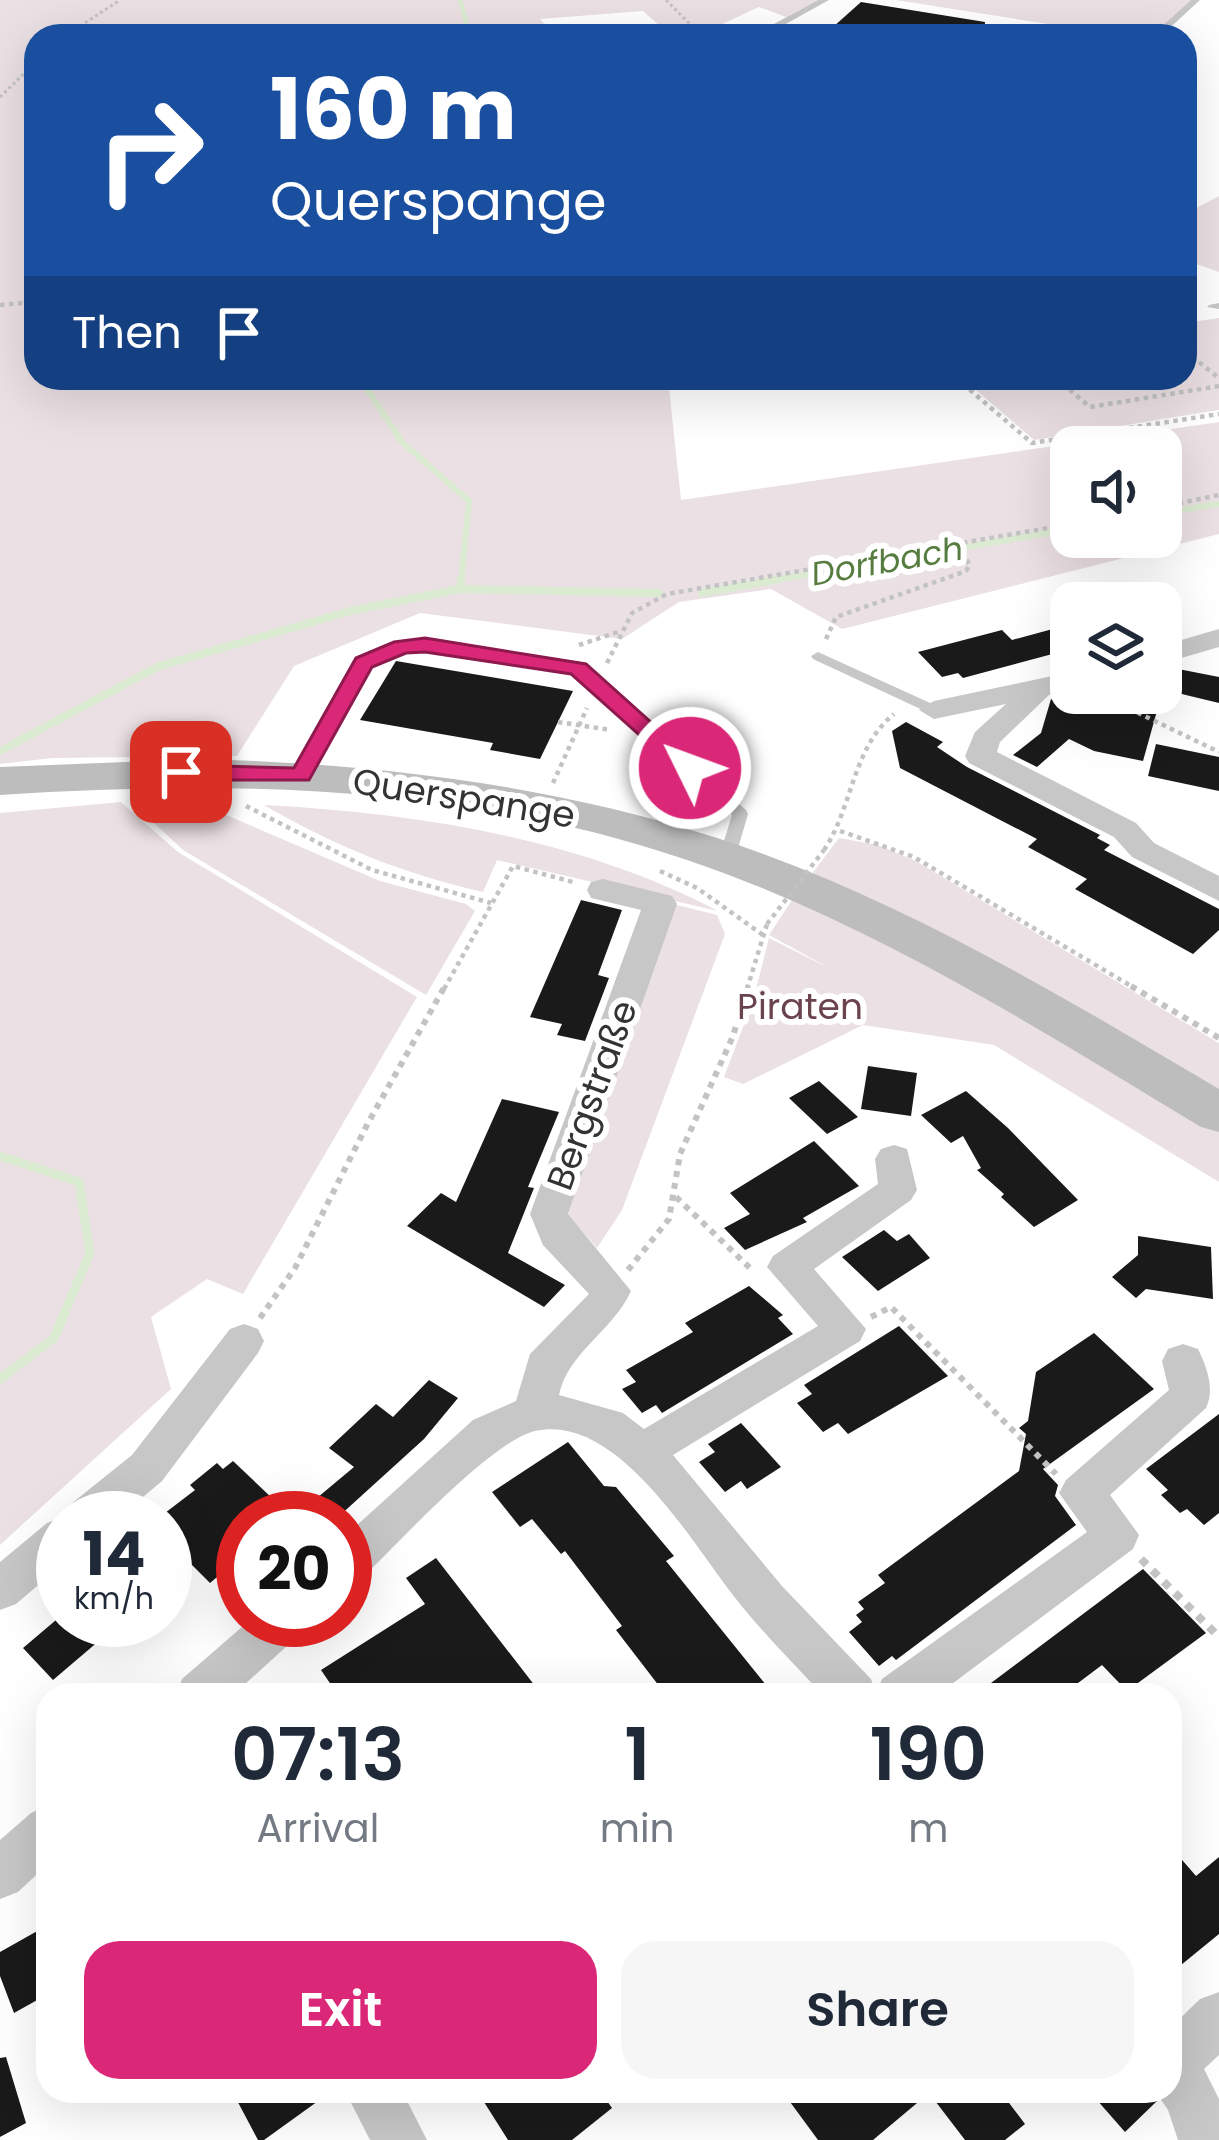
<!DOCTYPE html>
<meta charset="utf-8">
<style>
:root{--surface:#fff;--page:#f6f6f7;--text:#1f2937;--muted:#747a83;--accent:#db2777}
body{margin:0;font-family:Poppins,sans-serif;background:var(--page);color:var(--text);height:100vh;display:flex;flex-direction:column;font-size:45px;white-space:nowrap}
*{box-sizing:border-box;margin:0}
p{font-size:39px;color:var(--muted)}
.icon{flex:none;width:66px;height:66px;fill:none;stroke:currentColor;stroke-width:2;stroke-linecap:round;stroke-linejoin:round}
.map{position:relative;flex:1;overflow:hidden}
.panel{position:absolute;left:36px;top:1683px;width:1146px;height:420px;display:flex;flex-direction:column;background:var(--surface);border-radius:36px;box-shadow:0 12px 48px #0002}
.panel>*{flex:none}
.banner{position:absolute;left:24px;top:24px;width:1173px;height:366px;border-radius:36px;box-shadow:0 12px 48px #0002;background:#1a4fa0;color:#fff;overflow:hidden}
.controls{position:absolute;left:1050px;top:426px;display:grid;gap:24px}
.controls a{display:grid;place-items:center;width:132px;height:132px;border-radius:24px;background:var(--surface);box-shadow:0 12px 48px #0002;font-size:60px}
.speed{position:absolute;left:36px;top:1491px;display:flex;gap:24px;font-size:60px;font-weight:700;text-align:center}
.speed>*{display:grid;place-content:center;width:156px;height:156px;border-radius:50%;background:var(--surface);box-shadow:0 12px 48px #0002;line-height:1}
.speed small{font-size:30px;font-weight:400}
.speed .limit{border:18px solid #d22;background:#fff;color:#111}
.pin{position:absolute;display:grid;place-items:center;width:102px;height:102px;color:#fff;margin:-51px;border-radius:24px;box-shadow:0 6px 18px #0006}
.me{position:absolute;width:132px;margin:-66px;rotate:312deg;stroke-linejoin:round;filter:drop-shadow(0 0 9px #0008)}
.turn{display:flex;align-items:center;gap:42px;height:252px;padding:0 48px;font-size:54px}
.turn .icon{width:156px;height:156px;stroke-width:2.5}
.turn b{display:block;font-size:84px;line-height:102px}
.then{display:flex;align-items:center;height:114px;padding:0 48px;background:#0003;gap:24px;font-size:45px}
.eta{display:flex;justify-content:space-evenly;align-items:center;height:204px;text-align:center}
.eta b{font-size:72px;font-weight:600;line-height:84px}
.cta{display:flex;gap:24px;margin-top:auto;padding:24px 48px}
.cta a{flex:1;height:138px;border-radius:36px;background:var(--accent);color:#fff;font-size:48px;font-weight:600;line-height:138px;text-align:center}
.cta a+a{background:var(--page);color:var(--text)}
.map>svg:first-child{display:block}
.green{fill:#ebe0e3;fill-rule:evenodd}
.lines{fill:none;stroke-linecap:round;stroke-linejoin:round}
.stream-far3{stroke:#dbebd1;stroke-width:4.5}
.stream-far2{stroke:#dbebd1;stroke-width:6}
.stream-far1{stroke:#dbebd1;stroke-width:8}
.stream{stroke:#dbebd1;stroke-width:9}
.building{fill:#1a1a1a}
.path-far3{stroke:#c3c3c3;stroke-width:3;stroke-dasharray:3 3;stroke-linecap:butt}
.path-far2{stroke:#c3c3c3;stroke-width:4.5;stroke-dasharray:4.5 4.5;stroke-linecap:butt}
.path-far1{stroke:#c3c3c3;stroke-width:6;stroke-dasharray:6 6;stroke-linecap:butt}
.path{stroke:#c3c3c3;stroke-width:8;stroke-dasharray:8 8;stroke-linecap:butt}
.lane{fill:#c7c7c7;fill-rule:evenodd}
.street{fill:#c7c7c7;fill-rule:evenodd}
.secondary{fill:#bdbdbd;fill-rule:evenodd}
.path-bridge{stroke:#c3c3c3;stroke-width:4.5;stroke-dasharray:4.5 4.5;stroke-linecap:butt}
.lane-bridge{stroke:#c7c7c7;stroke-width:15}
.route{fill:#db2777;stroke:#8e194d;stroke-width:3}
.labels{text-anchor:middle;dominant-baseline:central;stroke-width:12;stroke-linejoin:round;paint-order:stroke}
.far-water-label{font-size:33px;font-style:italic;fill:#567c3f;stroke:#fff}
.street-label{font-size:36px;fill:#333;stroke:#fff}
.park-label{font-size:36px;fill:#6b434d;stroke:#fff}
</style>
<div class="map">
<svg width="1219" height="2140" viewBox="0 0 1219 2140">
<rect width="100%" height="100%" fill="#fff"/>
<path class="green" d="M0 0H818L786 17 759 7 705 32 671 36 643 11 540 19 555 36H36V378H668L681 500 1219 422V534L842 629 771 589 679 602 622 639 420 613 294 666 237 756 52 758 0 764ZM1071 447H1161V537H1071Z
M896 0H1191L1151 36H1123Z
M1219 196V272L1185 260V214Z
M1219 318V410L1034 440 962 378H1185V323Z
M121 802 178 852 417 997 243 1294 207 1279 151 1317 171 1389 0 1545V813Z
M196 802 380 881 466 904 475 911 426 995 183 850 134 804Z
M264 805C418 813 582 839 718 911L497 860 483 892C404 874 334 846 264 805Z
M839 838 878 845 916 861 1219 1043V1099L811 875Z
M794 897 890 940 1219 1128V1182L994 1045 863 1025 743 1084 724 1077 753 1001 769 938 831 969 769 935Z
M673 904 717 915 725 934 622 1210 597 1248 568 1215Z"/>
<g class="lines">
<path class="stream-far3" d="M460 0 470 36"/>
<path class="stream-far2" d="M360 378 402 442 469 501 461 582
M1161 513 1219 504
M763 582 1071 529"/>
<path class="stream-far1" d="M460 589 461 579
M702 593 780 579
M0 751 157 667 350 611 460 589 659 593"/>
<path class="stream" d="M0 1156 79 1182 90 1253 54 1338 0 1379"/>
</g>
<path class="building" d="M861 2 985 22 984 36H823Z
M1071 624V649L963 678 958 673 942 677 918 652 1002 630 1012 640Z
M396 661 573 691 540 759 490 750 493 743 360 720Z
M1168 667 1219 677V703L1161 689V668Z
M1131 693H1162L1143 761 1094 751 1069 739 1037 767 1013 755 1041 733 1051 699 1111 710Z
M906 722 943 742 937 747 967 767 1100 835 1097 838 1110 845 1104 850 1219 909V930L1193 954 1075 889 1087 879 1028 847 1037 839 900 768 892 731Z
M1156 744 1219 757V791L1148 776Z
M581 900 622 910 598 975 609 978 585 1041 557 1035 562 1024 530 1017Z
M868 1066 917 1073 911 1116 861 1109Z
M819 1081 858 1117 827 1134 789 1098Z
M966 1091 1008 1128 1078 1200 1034 1227 1001 1197 1004 1194 977 1170 981 1168 963 1136 951 1143 921 1115Z
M502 1099 559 1112 528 1187 534 1188 508 1253 565 1285 544 1307 407 1226 441 1193 456 1202Z
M814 1141 859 1186 803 1218 807 1222 745 1250 724 1228 750 1214 730 1193Z
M884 1230 897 1241 909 1234 930 1258 878 1291 842 1257Z
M1138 1236 1211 1247 1213 1299 1146 1289 1136 1298 1112 1277 1138 1255Z
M749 1286 783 1315 778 1318 793 1334 662 1413 656 1405 642 1413 622 1389 636 1382 626 1370 693 1332 685 1323Z
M899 1326 948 1376 848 1434 838 1423 823 1432 797 1403 812 1394 804 1385Z
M1094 1333 1154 1389 1043 1469 1058 1485 1055 1496 1076 1525 896 1660 892 1656 879 1666 849 1632 862 1622 856 1615 864 1609 858 1602 885 1583 878 1575 1019 1471 1026 1434 1019 1428 1028 1421 1036 1372Z
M429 1380 458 1398 424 1439 337 1518H293L354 1467 329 1448 376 1404 393 1417Z
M1219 1414V1513L1204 1525 1187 1509 1180 1513 1161 1495 1168 1490 1146 1469Z
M741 1423 781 1467 747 1489 741 1481 725 1492 699 1462 715 1452 708 1444Z
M568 1442 604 1486 616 1487 674 1556 666 1561 774 1695H666L616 1630 622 1626 565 1551 561 1554 532 1519 520 1527 492 1492Z
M233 1461 293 1518H243V1555L210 1583 191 1564 165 1585V1513L195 1490 190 1485 217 1463 223 1469Z
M436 1558 542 1695H338L321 1670 425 1604 406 1578Z
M1143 1569 1206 1633 1127 1691 1102 1665 1062 1695H975Z
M56 1620H80L100 1640 53 1680 23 1648Z
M1170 1846 1196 1876 1219 1857V1934L1170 1974Z
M48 1925V1994L14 2013 0 1976V1952Z
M6 2057 26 2123 0 2137V2058Z
M232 2091H332L264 2140H258Z
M498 2091H600L612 2108 572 2140H508L484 2102Z
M782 2091H1000L1025 2124 1005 2140H965L929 2093 873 2140H818Z
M1089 2091H1151L1157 2101 1125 2132Z"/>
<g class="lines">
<path class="path-far3" d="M666 0 702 36
M65 36 120 0
M0 97 36 62"/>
<path class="path-far2" d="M0 305 36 302
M1185 351 1219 378
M956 378 1032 443 1219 414
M1056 378 1090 407 1219 386
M1161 507 1219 495
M826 639 836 617 966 571 970 565 956 545
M579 645 621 631
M607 663 632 613 667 594 1071 524
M1097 693 1219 752
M553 783 587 708
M246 806 372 870 491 903
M840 831 914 857 1136 989
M824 850C853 807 852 748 894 714
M660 871 697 888 763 935
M444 989 513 866 573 882
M747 989 767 924"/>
<path class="path-far1" d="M1131 986 1219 1038
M676 1197 751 1269
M628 1270 669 1219 680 1154 733 1036 748 986
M871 1317 891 1307 1056 1474
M260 1318 295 1268 368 1123 445 986"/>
<path class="path" d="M1141 1559 1219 1637"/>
<path class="lane" d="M818 0H829L764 36H752Z
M1191 0H1200L1161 36H1151Z
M1219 303V309L1207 307 1209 305Z
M441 642 497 649 578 665 585 669 578 673 469 653 414 652 392 656 369 666 309 775 301 780 296 778 293 775 358 660 388 648Z
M818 652 939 707 941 710 934 714 929 713 813 659 811 656Z
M622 703 627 704 746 810 748 814 739 845 728 861H716L714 857 723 844 732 815 617 710 615 707Z"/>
<path class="street" d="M1219 629V647L1161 664V646Z
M1071 672V690L1049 695 1000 742 997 752 1136 823 1154 843 1219 876V901L1132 857 1114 837 969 763 965 756 975 732 1006 704 934 719 919 710 934 701Z
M603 879 672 896 677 904 568 1214 631 1291C613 1331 568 1352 559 1395L623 1413 644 1429 818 1326 767 1267 773 1256 878 1184 875 1159 881 1149 894 1145 907 1149 917 1190 911 1200 814 1269 866 1329 860 1341 673 1455 782 1586 871 1679 876 1693 882 1679 1087 1532 1059 1493 1066 1480 1169 1390 1162 1361 1168 1349 1183 1344 1198 1349C1207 1367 1215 1390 1206 1408L1110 1495 1139 1535 1133 1549 937 1695H823C794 1664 763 1633 736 1599 693 1545 618 1412 535 1431 490 1442 398 1544 361 1579L345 1585V1536L473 1420 516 1401 530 1354 589 1294 543 1245 530 1214 641 910 591 898 587 890 591 882Z
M244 1324 258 1329 264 1341 258 1353 162 1481 118 1518H63V1564L16 1604 0 1610V1562L47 1523 63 1517 64 1518 71 1504 132 1455 230 1329Z
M250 1620H306L299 1635 233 1695H176L182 1679Z
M48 1805V1864L18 1892 0 1899V1840L31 1813Z
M1219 1992V2055L1204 2069 1219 2099V2140H1178L1168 2110 1155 2091H1170V2028L1200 1999Z
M345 2091H402L427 2140H370Z"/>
<path class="secondary" d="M202 759C377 764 546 784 714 837 893 894 1058 994 1219 1089V1132L1201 1127C1035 1027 869 921 684 859 464 784 229 780 0 795V767Z"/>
<path class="path-bridge" d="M558 722 611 730
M767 924 824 850"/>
<path class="lane-bridge" d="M578 669 622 707"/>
</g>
<path class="route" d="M425 638 586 664 702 768 699 773H682L571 674 425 652 406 653 372 667 309 780H181L170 772 181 765 294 768 356 658 394 642Z"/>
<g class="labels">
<g class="far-water-label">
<text transform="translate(887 561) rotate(-10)">Dorfbach</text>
</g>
<g class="street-label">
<text transform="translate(464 798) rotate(9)">Querspange</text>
<text transform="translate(592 1095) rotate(-70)">Bergstraße</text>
</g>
<g class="park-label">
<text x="800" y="1006">Piraten</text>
</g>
</g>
</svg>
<div class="controls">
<a><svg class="icon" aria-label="sound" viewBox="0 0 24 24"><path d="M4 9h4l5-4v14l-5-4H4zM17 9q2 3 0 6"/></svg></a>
<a><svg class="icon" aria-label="layers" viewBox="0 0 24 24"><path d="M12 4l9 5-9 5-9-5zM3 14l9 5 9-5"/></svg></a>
</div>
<div class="speed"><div>14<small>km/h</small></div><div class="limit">20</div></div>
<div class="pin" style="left:181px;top:772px;background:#d93025"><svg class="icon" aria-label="arrive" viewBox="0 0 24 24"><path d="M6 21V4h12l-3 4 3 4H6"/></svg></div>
<svg class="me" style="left:690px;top:768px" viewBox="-20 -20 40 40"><circle r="17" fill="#db2777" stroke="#fff" stroke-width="3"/><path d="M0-11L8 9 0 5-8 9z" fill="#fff"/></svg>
<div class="banner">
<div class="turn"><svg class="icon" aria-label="right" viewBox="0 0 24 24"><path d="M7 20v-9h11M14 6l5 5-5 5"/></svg><div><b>160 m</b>Querspange</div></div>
<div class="then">Then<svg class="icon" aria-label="arrive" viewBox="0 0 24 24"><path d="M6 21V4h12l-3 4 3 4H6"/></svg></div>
</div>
<section class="panel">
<div class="eta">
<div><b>07:13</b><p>Arrival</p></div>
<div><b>1</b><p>min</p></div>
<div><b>190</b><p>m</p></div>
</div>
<div class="cta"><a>Exit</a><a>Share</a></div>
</section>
</div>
